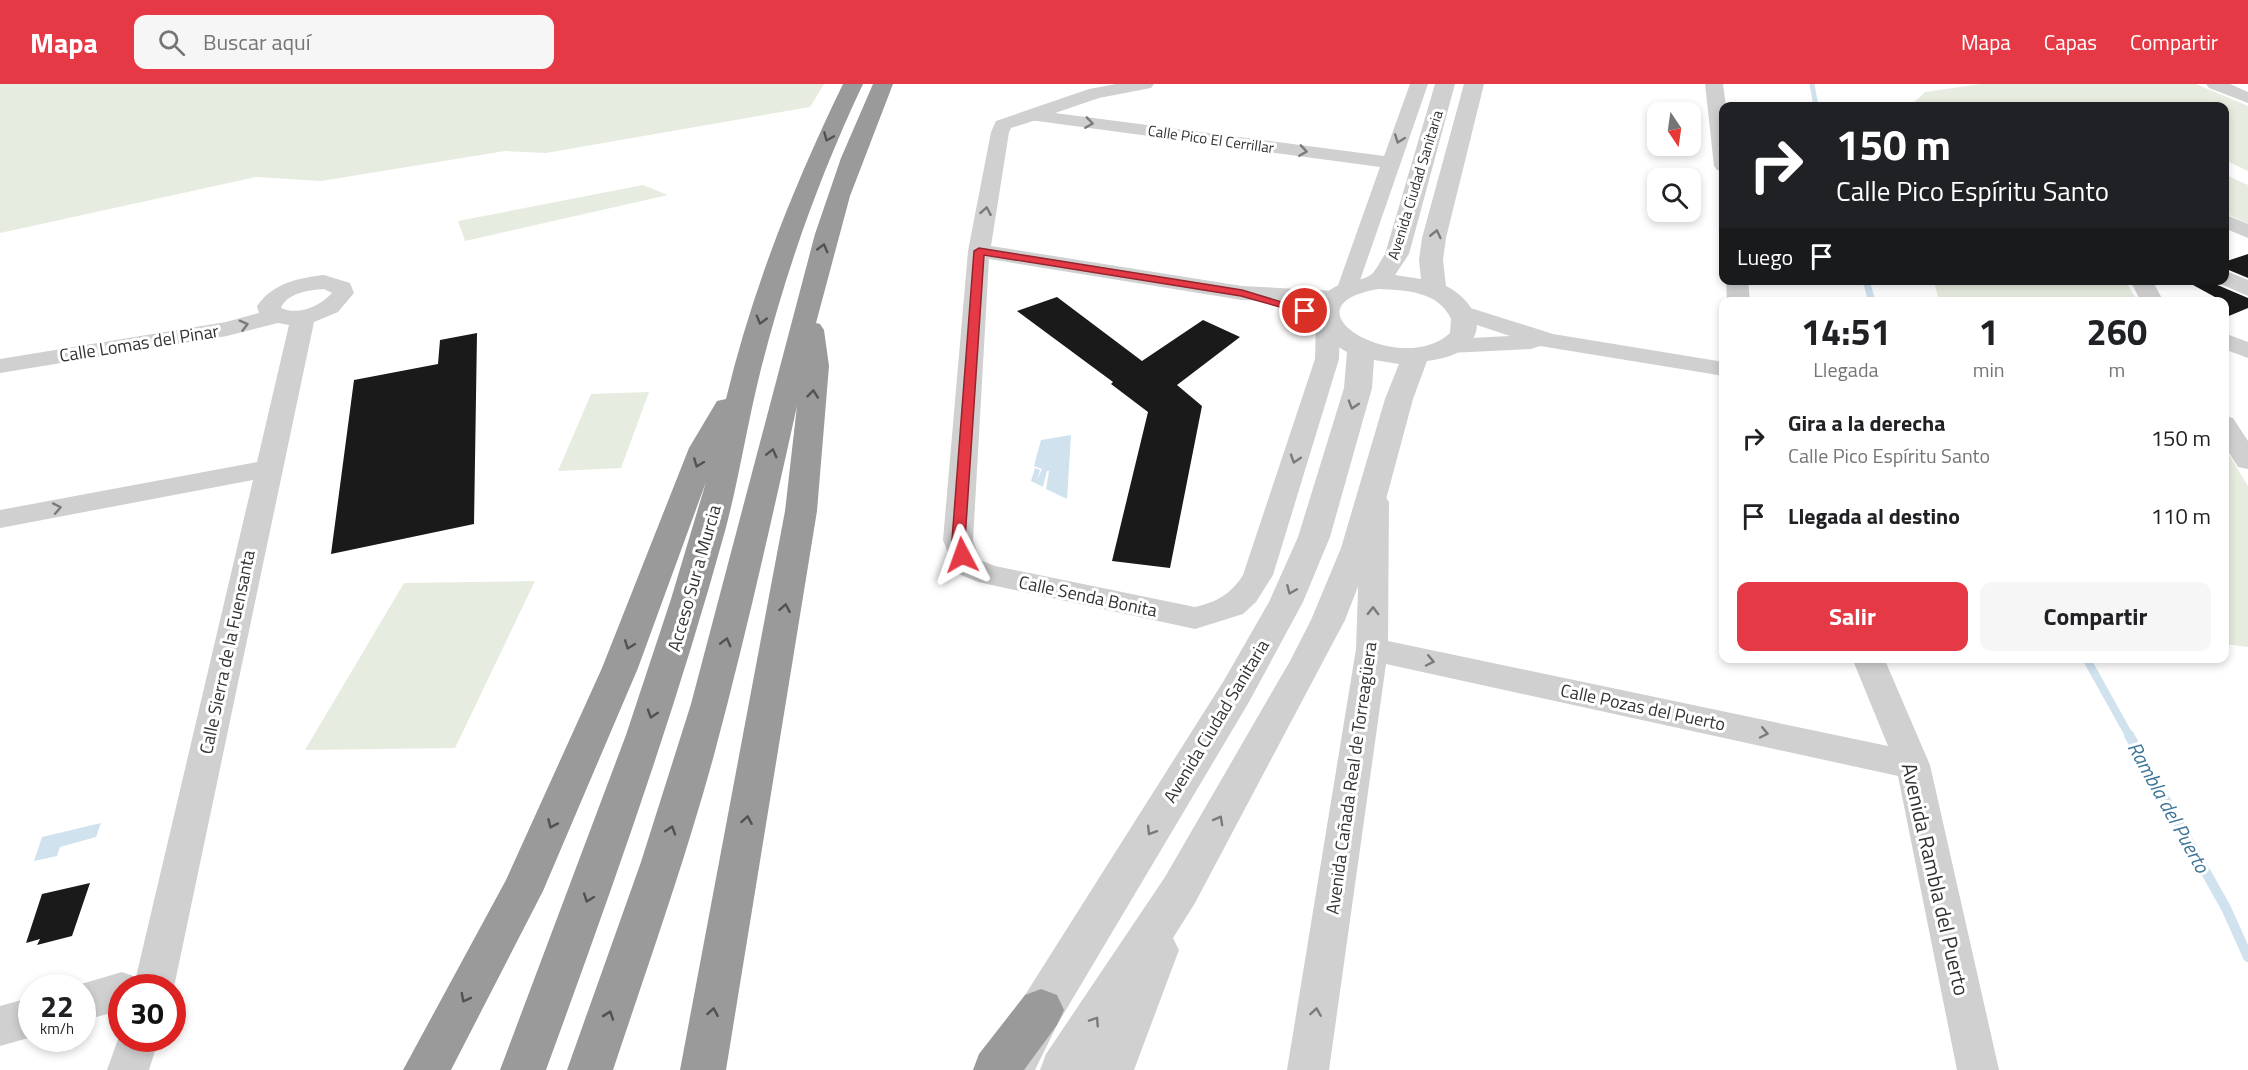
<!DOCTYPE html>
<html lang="es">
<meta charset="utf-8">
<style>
:root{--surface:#fff;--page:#f6f6f6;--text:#202124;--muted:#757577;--accent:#e63946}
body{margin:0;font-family:"Titillium Web",sans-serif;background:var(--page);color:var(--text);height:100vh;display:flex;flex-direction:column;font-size:22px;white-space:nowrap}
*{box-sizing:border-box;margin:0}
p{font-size:20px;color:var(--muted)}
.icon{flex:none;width:33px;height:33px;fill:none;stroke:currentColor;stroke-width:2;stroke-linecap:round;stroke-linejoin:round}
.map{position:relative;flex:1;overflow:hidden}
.drawer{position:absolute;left:1719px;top:213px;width:510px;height:366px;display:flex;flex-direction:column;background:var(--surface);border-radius:12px;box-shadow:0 3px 9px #0003}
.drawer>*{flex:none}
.top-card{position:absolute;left:1719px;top:18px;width:510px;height:183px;border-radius:12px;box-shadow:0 3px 9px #0003;background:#202124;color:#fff;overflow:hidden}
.needle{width:39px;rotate:167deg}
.controls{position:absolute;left:1647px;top:18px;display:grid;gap:12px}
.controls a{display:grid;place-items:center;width:54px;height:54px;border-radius:12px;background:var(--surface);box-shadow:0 3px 9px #0003;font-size:30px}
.speed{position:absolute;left:18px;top:890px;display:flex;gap:12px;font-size:30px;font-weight:700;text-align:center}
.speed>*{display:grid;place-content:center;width:78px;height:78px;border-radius:50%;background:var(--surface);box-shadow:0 3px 9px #0003;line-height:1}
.speed small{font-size:15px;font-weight:400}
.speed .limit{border:9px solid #d22;background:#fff;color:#111}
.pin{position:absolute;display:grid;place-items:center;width:51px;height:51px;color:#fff;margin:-26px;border:3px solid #fff;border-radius:50%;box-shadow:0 2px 6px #0007}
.me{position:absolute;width:66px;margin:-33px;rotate:356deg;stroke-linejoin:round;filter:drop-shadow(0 0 4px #0008)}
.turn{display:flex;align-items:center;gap:21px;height:126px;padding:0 18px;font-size:27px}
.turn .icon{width:78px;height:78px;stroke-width:2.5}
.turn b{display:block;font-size:42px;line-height:51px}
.then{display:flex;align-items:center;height:57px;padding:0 18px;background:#0003;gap:12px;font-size:22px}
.eta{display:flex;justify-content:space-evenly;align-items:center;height:102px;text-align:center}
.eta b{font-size:36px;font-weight:700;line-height:42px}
.primary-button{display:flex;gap:12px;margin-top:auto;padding:12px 18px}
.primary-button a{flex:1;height:69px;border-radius:12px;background:var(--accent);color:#fff;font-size:24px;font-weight:700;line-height:69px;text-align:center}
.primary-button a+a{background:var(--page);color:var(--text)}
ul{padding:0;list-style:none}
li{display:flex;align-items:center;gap:18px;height:78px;padding:0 18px}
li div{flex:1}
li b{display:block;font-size:22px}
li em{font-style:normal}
header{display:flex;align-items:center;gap:36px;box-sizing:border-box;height:84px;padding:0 30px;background:var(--accent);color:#fff}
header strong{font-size:28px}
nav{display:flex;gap:33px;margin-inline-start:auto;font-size:21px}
.search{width:420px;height:54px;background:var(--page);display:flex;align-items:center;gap:15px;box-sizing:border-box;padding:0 21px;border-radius:12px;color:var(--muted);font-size:22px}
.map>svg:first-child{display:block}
.green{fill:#e6ecdf}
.water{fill:#cfe2ee}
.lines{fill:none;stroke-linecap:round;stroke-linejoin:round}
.stream-far3{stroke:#cfe2ee;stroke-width:5}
.stream-far2{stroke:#cfe2ee;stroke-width:7}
.stream-far1{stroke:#cfe2ee;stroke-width:8}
.stream{stroke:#cfe2ee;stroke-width:10}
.building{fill:#1a1a1a}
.minor{fill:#d0d0d0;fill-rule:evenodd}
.tertiary{fill:#d0d0d0;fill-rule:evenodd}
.motorway{fill:#9a9a9a;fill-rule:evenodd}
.oneway{stroke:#7a7a7a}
.oneway2{stroke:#525252}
.route{fill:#e63946;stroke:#96252e;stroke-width:1.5}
.labels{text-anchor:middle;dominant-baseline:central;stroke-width:6;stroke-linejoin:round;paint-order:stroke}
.far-street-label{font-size:15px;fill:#333;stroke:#fff}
.street-label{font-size:18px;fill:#333;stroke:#fff}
.water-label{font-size:20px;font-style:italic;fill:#3f7597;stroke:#fff}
.near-street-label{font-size:21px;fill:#333;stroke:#fff}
</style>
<header>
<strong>Mapa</strong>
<div class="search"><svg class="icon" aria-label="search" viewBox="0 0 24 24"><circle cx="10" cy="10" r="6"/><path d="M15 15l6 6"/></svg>Buscar aquí</div>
<nav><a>Mapa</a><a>Capas</a><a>Compartir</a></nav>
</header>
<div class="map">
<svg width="2248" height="986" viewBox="0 0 2248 986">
<rect width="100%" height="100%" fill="#fff"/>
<path class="green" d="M0 0H824L810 23 546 69 505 67 321 97 256 93 0 149Z
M1981 0H2196L2248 22V87L2225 76 2224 22H1910L1925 8Z
M2224 90 2248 101V140L2225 129Z
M643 101 668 111 465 157 458 137Z
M1934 197H2125L2138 217H1939Z
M649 308 621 384 558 387 591 310Z
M2224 363 2248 402V563L2225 560Z
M535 497 455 664 305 666 404 499Z"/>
<path class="water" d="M1071 351 1067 415 1046 405 1049 387H1047L1043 403 1031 397 1035 384 1040 386 1037 396 1042 385 1034 382 1041 356Z
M101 739 96 753 60 763 57 772 34 777 42 753Z"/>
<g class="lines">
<path class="stream-far3" d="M1812 0 1816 22"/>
<path class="stream-far2" d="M1866 196 1872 218"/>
<path class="stream-far1" d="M2086 574 2130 653"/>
<path class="stream" d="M2129 651 2226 824 2248 873"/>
</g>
<path class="building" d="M2248 170V194L2224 184V178Z
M2184 196H2215V200L2248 214V224L2224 234V218Z
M1057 213 1142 277 1203 236 1240 253 1177 301 1202 322 1170 484 1112 477 1148 328 1111 300 1113 298 1017 227Z
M477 249 474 440 331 470 354 296 438 280 440 256Z
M90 799 72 852 37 861 40 855 26 859 42 810Z"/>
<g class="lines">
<path class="minor" d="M1116 0H1154L1151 4 1099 14 1055 29 1384 72 1410 0H1428L1357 205 1354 210 1344 211 1342 218 1334 220 1242 216 989 175 973 456 980 476 995 482 1195 523C1217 518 1231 510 1243 491L1315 275 1316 238 1320 233 1328 231 1336 233 1340 238 1339 275 1273 491 1256 518 1243 530 1195 545 978 498 956 489 943 456 968 167 991 48 996 37 1089 5ZM1033 37H1037L1380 83 1336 207 1242 202 991 162 1009 48 1011 44Z
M1705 0H1723L1726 22H1724V88L1717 86 1714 82Z
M2206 0H2230L2248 8V19L2209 4Z
M2224 130 2248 140V154L2224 144Z
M2224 186 2248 196V212L2216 198 2224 196Z
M324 191 350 199 354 209 338 228 314 238 174 903 172 907V903H122V926L82 937V903H71L122 888 136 893 253 396 0 444V426L257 378 289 241 278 239 227 252 0 289V275L226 238 259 229 257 222C273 199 298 194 324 191ZM324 205 332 209C320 222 299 232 281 224 287 209 309 206 324 205Z
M1726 196H1748L1750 218H1727Z
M2130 196H2152L2164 218H2141Z
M1461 221 1553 250 1724 278V292L1540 262 1531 265 1450 269 1441 267 1438 262 1441 257 1450 255 1510 252 1453 233 1449 228 1453 223Z
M2224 249 2248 258V274L2224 265Z
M2224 332 2233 334 2248 357V385L2238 383 2224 361Z
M1375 409 1385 412 1389 418 1388 557 1888 662 1852 574H1884L1930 681 1999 986H1957L1898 692 1386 580 1329 986H1287L1356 565 1361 418 1365 412Z
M32 913V953L0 962V922Z
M122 944V954H159L149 986H107Z"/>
<path class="tertiary" d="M1435 0H1455L1409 170 1395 191 1421 195 1419 176 1422 154 1464 0H1484L1446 154 1443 176 1446 202C1470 214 1492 244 1463 265 1453 273 1439 275 1427 277L1413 315 1373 464 1345 536 1195 819 1173 854 1179 866 1134 986H1040L1046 970 1165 793 1290 577 1311 536 1341 464 1385 315 1399 280 1374 276 1372 304 1330 453 1303 518 1249 618 1057 941 1035 986H988L1025 911 1223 598 1269 518 1298 453 1344 304 1347 268C1320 253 1295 225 1333 204 1344 197 1358 198 1369 192 1375 189 1381 176 1385 170ZM1378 205C1404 206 1439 207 1451 235L1450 249C1401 295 1277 223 1378 205Z"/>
<path class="motorway" d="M843 0H863C819 93 785 189 760 289 747 341 739 395 725 447 675 629 611 808 546 986H500L626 651 671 515 706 398 638 584 543 807 451 986H403L506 796 602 584 689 364 717 317 726 315C752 206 794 101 843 0Z
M873 0H893L850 112 816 239 820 240 824 246 829 282 817 427 726 986H680L785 427 797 322C771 439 745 555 714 671 685 777 648 881 613 986H567L641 778 691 620 815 150 841 74Z
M1041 905 1057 911 1064 926 1057 941 1024 986H973L979 970 1025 911Z"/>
</g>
<defs><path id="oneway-chevron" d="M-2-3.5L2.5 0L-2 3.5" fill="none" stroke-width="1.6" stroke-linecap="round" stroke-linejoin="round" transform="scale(1.5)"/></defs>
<g class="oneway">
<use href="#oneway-chevron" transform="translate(1089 39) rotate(8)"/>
<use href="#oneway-chevron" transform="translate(1399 55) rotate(110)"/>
<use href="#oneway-chevron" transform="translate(1303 67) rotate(8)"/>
<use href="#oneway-chevron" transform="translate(986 127) rotate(-80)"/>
<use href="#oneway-chevron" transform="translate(1436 150) rotate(-77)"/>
<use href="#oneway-chevron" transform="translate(244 241) rotate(-15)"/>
<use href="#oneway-chevron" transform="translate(1353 321) rotate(107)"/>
<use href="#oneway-chevron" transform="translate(1295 375) rotate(108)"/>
<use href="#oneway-chevron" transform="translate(57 424) rotate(-11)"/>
<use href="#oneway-chevron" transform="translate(1291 506) rotate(113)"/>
<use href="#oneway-chevron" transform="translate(1373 527) rotate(-89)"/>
<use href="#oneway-chevron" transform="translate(1430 577) rotate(12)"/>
<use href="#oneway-chevron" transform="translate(1764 649) rotate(12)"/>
<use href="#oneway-chevron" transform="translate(1219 736) rotate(-61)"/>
<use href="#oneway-chevron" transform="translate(1151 747) rotate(121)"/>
<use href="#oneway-chevron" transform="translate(1316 928) rotate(-81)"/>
<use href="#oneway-chevron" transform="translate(1095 937) rotate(-57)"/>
</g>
<g class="oneway2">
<use href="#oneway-chevron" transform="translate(828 53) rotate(113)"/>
<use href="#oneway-chevron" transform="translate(823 164) rotate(-75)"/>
<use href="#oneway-chevron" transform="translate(761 236) rotate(106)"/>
<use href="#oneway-chevron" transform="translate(813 310) rotate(-84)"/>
<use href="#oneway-chevron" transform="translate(772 369) rotate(-76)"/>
<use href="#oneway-chevron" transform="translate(698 379) rotate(111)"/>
<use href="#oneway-chevron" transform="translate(785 524) rotate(-80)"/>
<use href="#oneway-chevron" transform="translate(726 558) rotate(-76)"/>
<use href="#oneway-chevron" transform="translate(629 561) rotate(111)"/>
<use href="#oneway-chevron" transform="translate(652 630) rotate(108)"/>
<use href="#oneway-chevron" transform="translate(747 736) rotate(-80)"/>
<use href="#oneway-chevron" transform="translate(552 740) rotate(114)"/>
<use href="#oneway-chevron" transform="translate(671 746) rotate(-72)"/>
<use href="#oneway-chevron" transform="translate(588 814) rotate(110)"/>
<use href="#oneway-chevron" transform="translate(465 914) rotate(118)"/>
<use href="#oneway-chevron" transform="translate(713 928) rotate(-80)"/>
<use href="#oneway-chevron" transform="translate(609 931) rotate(-71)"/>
</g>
<path class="route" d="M979 164 1242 206 1311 227 1305 230 1241 212 984 171 965 456 968 471 962 475 955 471 952 456 974 167Z"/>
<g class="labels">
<g class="far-street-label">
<text transform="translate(1211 55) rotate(8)">Calle Pico El Cerrillar</text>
<text transform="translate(1415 101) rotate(-73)">Avenida Ciudad Sanitaria</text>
</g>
<g class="street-label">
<text transform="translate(139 259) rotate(-9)">Calle Lomas del Pinar</text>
<text transform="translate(694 494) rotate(-74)">Acceso Sur a Murcia</text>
<text transform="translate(1088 512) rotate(12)">Calle Senda Bonita</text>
<text transform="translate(227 568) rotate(-78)">Calle Sierra de la Fuensanta</text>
<text transform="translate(1643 623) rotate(12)">Calle Pozas del Puerto</text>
<text transform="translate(1216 637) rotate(-59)">Avenida Ciudad Sanitaria</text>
<text transform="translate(1351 694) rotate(-82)">Avenida Cañada Real de Torreagüera</text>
</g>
<g class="water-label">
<text transform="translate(2169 723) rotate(61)">Rambla del Puerto</text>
</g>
<g class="near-street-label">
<text transform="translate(1936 795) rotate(77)">Avenida Rambla del Puerto</text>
</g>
</g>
</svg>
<div class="controls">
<a><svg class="needle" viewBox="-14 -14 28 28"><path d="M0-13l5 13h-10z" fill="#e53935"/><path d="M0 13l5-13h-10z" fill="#757577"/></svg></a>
<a><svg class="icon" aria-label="search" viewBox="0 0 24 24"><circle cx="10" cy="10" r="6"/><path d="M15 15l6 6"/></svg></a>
</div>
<div class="speed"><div>22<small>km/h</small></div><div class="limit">30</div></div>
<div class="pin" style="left:1305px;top:227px;background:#d93025"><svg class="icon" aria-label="arrive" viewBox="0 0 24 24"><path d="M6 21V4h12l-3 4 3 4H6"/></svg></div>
<svg class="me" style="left:962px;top:471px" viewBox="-20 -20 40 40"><path d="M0-17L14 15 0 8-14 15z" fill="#e63946" stroke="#fff" stroke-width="4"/></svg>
<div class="top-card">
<div class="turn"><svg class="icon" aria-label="right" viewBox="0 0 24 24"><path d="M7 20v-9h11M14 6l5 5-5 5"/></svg><div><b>150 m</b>Calle Pico Espíritu Santo</div></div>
<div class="then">Luego<svg class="icon" aria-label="arrive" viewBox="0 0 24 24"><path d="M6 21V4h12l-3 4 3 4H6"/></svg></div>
</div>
<section class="drawer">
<div class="eta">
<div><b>14:51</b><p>Llegada</p></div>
<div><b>1</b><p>min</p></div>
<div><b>260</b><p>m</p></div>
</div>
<ul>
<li><svg class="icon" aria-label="right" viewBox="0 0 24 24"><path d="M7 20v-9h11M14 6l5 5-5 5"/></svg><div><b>Gira a la derecha</b><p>Calle Pico Espíritu Santo</p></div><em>150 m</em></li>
<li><svg class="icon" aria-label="arrive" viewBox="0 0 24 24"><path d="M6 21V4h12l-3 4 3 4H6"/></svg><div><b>Llegada al destino</b></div><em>110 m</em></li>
</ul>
<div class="primary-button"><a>Salir</a><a>Compartir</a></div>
</section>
</div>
